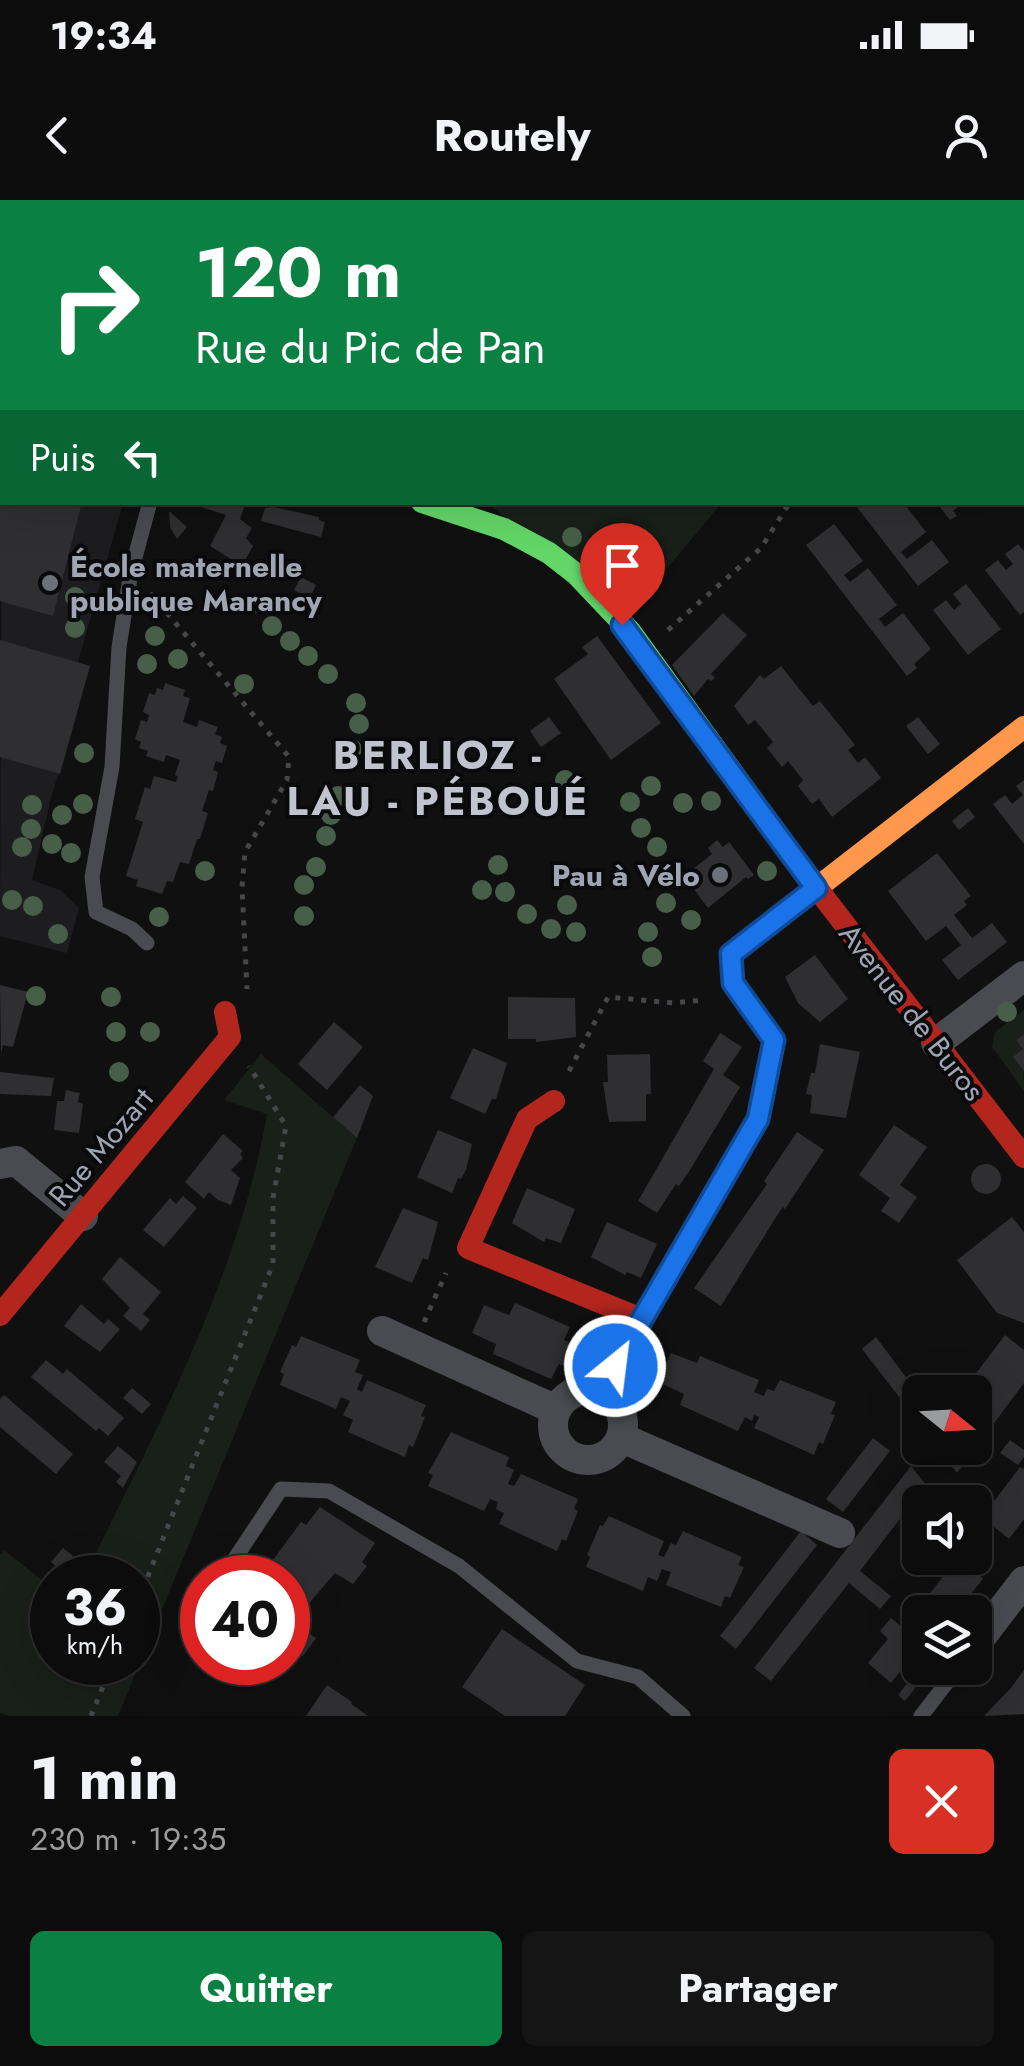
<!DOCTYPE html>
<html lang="fr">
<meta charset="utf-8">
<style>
:root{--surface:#0c0c0c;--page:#151515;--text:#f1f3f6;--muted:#9a9b9d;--line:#2c2c2d;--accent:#0b8043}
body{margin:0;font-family:Jost,sans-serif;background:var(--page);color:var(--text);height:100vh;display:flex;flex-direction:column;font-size:38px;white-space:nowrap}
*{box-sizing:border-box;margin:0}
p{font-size:32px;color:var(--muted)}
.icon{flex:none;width:55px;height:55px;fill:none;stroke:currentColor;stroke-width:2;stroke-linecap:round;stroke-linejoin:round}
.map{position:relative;height:1516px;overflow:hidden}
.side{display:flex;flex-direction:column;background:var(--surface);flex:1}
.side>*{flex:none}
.guide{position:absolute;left:0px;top:0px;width:1025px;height:305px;box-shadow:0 10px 40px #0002,0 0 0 2px var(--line);background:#0b8043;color:#fff;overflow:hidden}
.needle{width:65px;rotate:108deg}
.controls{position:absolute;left:902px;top:1175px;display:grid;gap:20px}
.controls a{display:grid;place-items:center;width:90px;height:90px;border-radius:15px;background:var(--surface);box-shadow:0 10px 40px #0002,0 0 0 2px var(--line);font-size:50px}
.speed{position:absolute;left:30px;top:1355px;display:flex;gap:20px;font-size:50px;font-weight:700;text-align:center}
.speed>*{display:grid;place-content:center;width:130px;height:130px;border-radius:50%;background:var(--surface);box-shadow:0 10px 40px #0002,0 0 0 2px var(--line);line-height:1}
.speed small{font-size:25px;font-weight:400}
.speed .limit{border:15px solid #d22;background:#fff;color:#111}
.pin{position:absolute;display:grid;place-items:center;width:85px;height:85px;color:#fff;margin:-102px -42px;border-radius:50% 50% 50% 0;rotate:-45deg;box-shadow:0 0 10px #0007}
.pin .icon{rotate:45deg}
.me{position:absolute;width:110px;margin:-55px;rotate:29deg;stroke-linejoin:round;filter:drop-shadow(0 0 8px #0008)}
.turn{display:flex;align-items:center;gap:35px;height:210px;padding:0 30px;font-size:45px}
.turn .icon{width:130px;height:130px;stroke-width:2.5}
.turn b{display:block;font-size:70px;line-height:85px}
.then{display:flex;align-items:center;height:95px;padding:0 30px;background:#0003;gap:20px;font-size:38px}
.round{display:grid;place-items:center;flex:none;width:105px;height:105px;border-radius:15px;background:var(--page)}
.summary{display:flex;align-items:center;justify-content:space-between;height:170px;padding:0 30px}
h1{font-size:60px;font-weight:700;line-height:75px}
.action{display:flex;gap:20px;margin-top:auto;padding:20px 30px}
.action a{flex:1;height:115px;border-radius:15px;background:var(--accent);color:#fff;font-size:40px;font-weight:700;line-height:115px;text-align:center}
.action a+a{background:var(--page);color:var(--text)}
.status{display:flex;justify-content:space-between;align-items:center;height:70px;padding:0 50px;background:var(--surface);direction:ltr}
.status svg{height:28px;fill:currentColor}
header{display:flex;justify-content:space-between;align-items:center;height:130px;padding:0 30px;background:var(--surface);font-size:45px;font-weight:700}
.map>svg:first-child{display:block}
.built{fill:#1d1d1f}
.green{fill:#191f19}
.building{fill:#2f2f31}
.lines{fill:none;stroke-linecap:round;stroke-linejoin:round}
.path{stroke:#45474b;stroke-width:5;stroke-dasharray:5 8;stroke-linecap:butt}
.lane{stroke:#4a4b50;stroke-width:15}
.street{stroke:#4a4b50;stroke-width:30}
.fast{stroke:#63d668;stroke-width:22}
.slow{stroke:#ff974d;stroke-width:22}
.jam{stroke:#b3261e;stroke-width:22}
.tree{fill:#475f49}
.route-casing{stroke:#114b97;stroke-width:25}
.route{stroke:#1a73e8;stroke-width:18}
.poi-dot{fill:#6d717a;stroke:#0a0a0c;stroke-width:4}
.labels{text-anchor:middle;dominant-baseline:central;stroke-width:8;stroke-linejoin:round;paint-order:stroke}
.poi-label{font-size:30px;font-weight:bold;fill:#9fa5b3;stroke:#0a0a0c;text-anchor:start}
.street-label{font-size:30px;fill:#9fa5b3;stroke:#0a0a0c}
.district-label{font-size:40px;font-weight:bold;letter-spacing:2.5px;fill:#c1c4cf;stroke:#0a0a0c}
</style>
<div class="status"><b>19:34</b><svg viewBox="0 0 49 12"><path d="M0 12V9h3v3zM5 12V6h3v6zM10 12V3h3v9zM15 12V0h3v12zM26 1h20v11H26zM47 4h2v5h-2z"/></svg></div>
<header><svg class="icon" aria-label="back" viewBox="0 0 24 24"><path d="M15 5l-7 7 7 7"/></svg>Routely<svg class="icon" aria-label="person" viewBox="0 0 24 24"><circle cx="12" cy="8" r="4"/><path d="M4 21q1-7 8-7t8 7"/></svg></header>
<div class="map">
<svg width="1024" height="1516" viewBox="0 0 1024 1516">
<rect width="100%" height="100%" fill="#101010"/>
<path class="built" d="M2 184V302L123 303 78 462 90 466 51 598 32 680 60 690 79 708 67 753 0 736Z"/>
<path class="green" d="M475 0H1024V91L1022 2H473Z
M486 303H722L632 410Z
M1024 810V834L1016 840 1023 849 1024 891 992 847 995 832Z
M261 854 357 938 118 1516H10L0 1513V1355L4 1350 52 1388V1462H138V1378L84 1377C157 1228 238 1079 267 914L224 900Z"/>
<path class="building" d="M0 302H82L53 416 0 401Z
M185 302H246L240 319 252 328 246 338 253 346 242 366 210 346 226 315Z
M853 302H903L926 332 901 352 907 359 932 340 949 362 918 386Z
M936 302H964L953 311 957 316 950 320Z
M274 307 319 317V320L325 322 321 337 261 321 265 308Z
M169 311 187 327 177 339 170 327Z
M834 324 863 361 844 375 850 382 868 368 897 405 879 419 885 427 903 413 931 449 914 464 917 468 907 476 806 345Z
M1018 344 1024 351V412L1020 415 985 370 998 360 1006 370 1013 364 1005 354Z
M269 354 281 360 273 378 261 372Z
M301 377 316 385 310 398 294 390Z
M966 384 1001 429 968 455 933 410 946 400 954 410 961 404 953 394Z
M723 413 747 435 711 474 715 478 711 481 708 479 694 496 672 465Z
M597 436 661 523 611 560 554 479 588 454 582 447Z
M0 440 90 466 60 574 0 557Z
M781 466 813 506 820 501 855 545 848 550 858 563 865 557 881 578 832 617 819 599 812 604 798 586 803 580 788 561 782 567 767 548 773 542 755 520 748 525 734 506 760 475 764 479Z
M165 483 185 490 183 496 190 498 183 522 197 527 199 520 218 527 215 534 222 537 220 543 227 546 222 563 216 561 213 570 218 572 213 591 209 590 202 611 208 613 200 639H197L189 664 180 662 173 682 167 681 162 694 136 686 138 680 126 676 143 622 135 619 145 587 150 589 154 576 176 582 178 576 175 575 180 560 166 555 164 562 146 556 148 551 139 548 141 542 135 539 141 520 147 522 149 515 143 512 149 493 155 495 157 488 163 490Z
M549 517 561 533 541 547 530 531Z
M918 517 940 544 928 554 906 526Z
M1024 580V644L993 604 1005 595 1012 604 1023 595 1016 586Z
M968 608 975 617 959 630 952 621Z
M717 640 723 647 729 642 754 675 748 679 746 677 708 708 684 676 712 654 708 648Z
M937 653 971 696 964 701 967 705 954 715 972 738 992 723 1007 742 958 780 942 760 961 745 946 726 926 741 888 691Z
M815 755 848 799 820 822 798 803 785 777Z
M0 785 28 792 13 847 3 845 1 853Z
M508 797 575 798 576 837 536 842V839H508Z
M334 822 363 847 327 890 298 864Z
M720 833 742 847 723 875 740 887 690 970 679 986 676 984 657 1013 638 1001 714 869 703 861Z
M1024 834V871L1013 857 1023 849 1016 840Z
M820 844 860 852 846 918 810 913 812 895 806 894 811 873H815Z
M473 848 507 863 496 899H492L485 914 450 898Z
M650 854 651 894H646V921L609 922 603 882H608L607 855Z
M0 872 54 878 51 896 0 894Z
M360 885 373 896 357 938 333 917Z
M66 890 80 893 78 902 83 904 79 933 54 930 57 901H64Z
M894 925 927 947 900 985 917 997 899 1023 881 1011 890 998 859 975Z
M438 930 472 944 466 970 461 979 458 978 452 993 417 977Z
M797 932 824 950 785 1009 783 1007 776 1017 721 1106 694 1088 767 984 764 981Z
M223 934 243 951 240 954 243 958 231 970 240 978 231 1005 218 1000 209 992 204 999 185 982Z
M971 979a15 15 0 1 1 30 0a15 15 0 1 1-30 0Z
M527 988 575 1009 561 1043 546 1038 544 1042 512 1023Z
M183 996 197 1008 164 1047 143 1030 170 998 176 1004Z
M403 1008 438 1022 428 1060 423 1058 412 1083 375 1067Z
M1012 1017 1024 1032V1123L997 1113 957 1060Z
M607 1022 657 1044 641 1078 627 1072 625 1075 591 1057Z
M120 1057 161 1092 143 1114 150 1120 141 1131 123 1116 130 1108 102 1079Z
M515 1103 570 1127 564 1140 593 1152 584 1175 559 1164 551 1179 493 1154 496 1144 472 1133 484 1105 509 1115Z
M81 1104 104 1124 108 1119 120 1129 100 1152 64 1126Z
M1005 1135 1024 1150V1183L957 1273 938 1248H975V1223L980 1216 975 1212V1192H962Z
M301 1136 360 1160 355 1172 363 1175 357 1189 362 1192 367 1180 426 1205 421 1216 425 1217 413 1247 409 1245 405 1257 348 1232 353 1220 343 1215 350 1201 341 1197 336 1209 280 1185 284 1174 280 1172 292 1145 296 1147Z
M876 1137 920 1196V1224L862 1149Z
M671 1153 697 1163 700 1156 759 1180 754 1192 764 1196 767 1189 774 1191 780 1180 836 1202 831 1214 835 1215 823 1244 819 1242 814 1255 754 1228 759 1217 754 1215 752 1221 745 1217 738 1231 680 1205 684 1194 658 1182Z
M46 1160 63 1174 67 1169 124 1218 108 1236 99 1228 96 1231 31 1177Z
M132 1188 151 1204 142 1214 123 1198Z
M4 1195 73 1254 56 1274 0 1227V1199Z
M451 1232 509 1257 506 1266 514 1270 508 1284 514 1286 521 1274 578 1299 574 1309 578 1311 566 1341 562 1339 557 1351 499 1324 504 1313 496 1309 498 1302 490 1299 484 1311 428 1286 433 1275 428 1273Z
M873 1238 890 1251 843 1312 826 1299Z
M1010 1240 1024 1250V1257L1018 1265 1000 1253Z
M118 1246 137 1262 123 1288 116 1282 121 1276 104 1262Z
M911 1266 926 1285 860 1371 891 1396 880 1409 849 1383 771 1481 754 1468Z
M1020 1267 1024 1269V1319L1009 1339 982 1317Z
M320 1307 375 1343 362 1362 367 1366 353 1384 335 1373 306 1407 311 1409 299 1427 316 1438 303 1456 298 1454 286 1471 272 1462H288V1389L296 1377 273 1360 301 1322 306 1325Z
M609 1316 664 1341 658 1355 664 1357 671 1343 676 1345 683 1331 742 1357 738 1365 744 1367 730 1398 725 1396 721 1407 666 1385 671 1372 662 1369 657 1381 648 1377 643 1391 586 1367 590 1357 587 1355 600 1325 603 1326Z
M801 1331 817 1345 736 1449 720 1436Z
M63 1348 73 1356 60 1370 51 1362Z
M957 1358H977L988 1366 980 1376 983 1379 956 1412H942L925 1400Z
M244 1363 250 1366 266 1378H234Z
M891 1418 908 1432 911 1428 920 1437V1446L891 1483 868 1463 888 1439 880 1431Z
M502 1429 585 1485 565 1516H505L462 1487Z
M1024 1470V1514L984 1516 1011 1488Z
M908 1482 916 1487 905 1501 898 1495Z
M327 1485 352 1502 351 1504 368 1516H306Z"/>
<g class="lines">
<path class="path" d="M835 0 840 2
M468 2 470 0
M771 2 773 0
M942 2 945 0
M1022 103 1024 105
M150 393 289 557 287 580 245 652 242 687 247 789
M668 430 761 348 790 302
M569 871 608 797 674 803 702 800
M424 1122 446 1073
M138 1401 273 1064V998L286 926 249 866
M91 1516 113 1462"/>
<path class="lane" d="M147 743 132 729 96 712 92 677 112 567 119 447 131 372 150 302
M222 1378 281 1289 329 1291 459 1366 577 1461 638 1477 683 1516
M192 1422 202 1407
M921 1516 958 1468"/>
<path class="street" d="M0 58 2 61
M936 843 1024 776
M0 964 16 961 83 1016
M382 1131 554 1209
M553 1225a35 35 0 1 1 70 0a35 35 0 1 1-70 0Z
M622 1238 840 1333
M975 1445 1024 1381"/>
<path class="fast" d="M422 302 504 329 549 353 576 374 630 431 809 678
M602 1190 758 919 774 840 733 783 731 754 800 701"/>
<path class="slow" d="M800 701 1024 527"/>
<path class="jam" d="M809 678 1024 957
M554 901 527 919 468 1048 641 1119
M0 1115 230 837 225 812"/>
</g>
<g class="tree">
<circle cx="572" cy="337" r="10"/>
<circle cx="75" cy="397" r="10"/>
<circle cx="250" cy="405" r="10"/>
<circle cx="272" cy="426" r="10"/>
<circle cx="75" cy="428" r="10"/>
<circle cx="155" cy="436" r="10"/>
<circle cx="290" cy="441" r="10"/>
<circle cx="308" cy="456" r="10"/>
<circle cx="178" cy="459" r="10"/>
<circle cx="147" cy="464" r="10"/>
<circle cx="328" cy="474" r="10"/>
<circle cx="244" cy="484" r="10"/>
<circle cx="356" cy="503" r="10"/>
<circle cx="359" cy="524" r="10"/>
<circle cx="352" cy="549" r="10"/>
<circle cx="84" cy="553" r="10"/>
<circle cx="565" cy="580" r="10"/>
<circle cx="651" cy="586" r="10"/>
<circle cx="338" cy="596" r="10"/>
<circle cx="711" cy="601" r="10"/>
<circle cx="630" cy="602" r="10"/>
<circle cx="683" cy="603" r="10"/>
<circle cx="83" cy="604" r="10"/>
<circle cx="32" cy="605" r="10"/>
<circle cx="62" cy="615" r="10"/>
<circle cx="331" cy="615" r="10"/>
<circle cx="641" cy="628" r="10"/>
<circle cx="31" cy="629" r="10"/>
<circle cx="326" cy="636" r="10"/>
<circle cx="52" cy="644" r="10"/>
<circle cx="22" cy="647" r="10"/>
<circle cx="657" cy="647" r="10"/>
<circle cx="71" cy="653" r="10"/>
<circle cx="498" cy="665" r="10"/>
<circle cx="316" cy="667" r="10"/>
<circle cx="205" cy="671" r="10"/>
<circle cx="767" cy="671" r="10"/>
<circle cx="304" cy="685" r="10"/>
<circle cx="482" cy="690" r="10"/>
<circle cx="505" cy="692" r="10"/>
<circle cx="12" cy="700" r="10"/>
<circle cx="666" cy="703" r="10"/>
<circle cx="567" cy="705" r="10"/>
<circle cx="33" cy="706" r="10"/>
<circle cx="527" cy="714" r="10"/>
<circle cx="304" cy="716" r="10"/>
<circle cx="159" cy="717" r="10"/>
<circle cx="691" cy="720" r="10"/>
<circle cx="551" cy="729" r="10"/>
<circle cx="576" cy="732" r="10"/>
<circle cx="648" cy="732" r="10"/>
<circle cx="58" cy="734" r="10"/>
<circle cx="652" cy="757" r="10"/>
<circle cx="36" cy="796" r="10"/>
<circle cx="111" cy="797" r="10"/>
<circle cx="1007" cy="812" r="10"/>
<circle cx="116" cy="832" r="10"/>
<circle cx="150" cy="832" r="10"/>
<circle cx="119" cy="872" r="10"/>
</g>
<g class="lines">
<g class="route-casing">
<path id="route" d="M615 1166 758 919 774 840 733 783 731 754 816 688 622 425"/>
</g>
<use href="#route" class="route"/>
</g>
<g class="poi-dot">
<circle cx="50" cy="383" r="10"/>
<circle cx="720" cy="675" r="10"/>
</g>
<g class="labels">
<g class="poi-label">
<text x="70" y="366">École maternelle<tspan x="70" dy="34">publique Marancy</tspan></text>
<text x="700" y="675" text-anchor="end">Pau à Vélo</text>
</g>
<g class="street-label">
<text transform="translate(912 812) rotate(52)">Avenue de Buros</text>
<text transform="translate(101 947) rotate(-50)">Rue Mozart</text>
</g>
<g class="district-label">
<text x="438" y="555">BERLIOZ -<tspan x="438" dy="46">LAU - PÉBOUÉ</tspan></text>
</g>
</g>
</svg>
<div class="controls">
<a><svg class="needle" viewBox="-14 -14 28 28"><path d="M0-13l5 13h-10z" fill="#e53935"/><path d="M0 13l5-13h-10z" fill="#9a9b9d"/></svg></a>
<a><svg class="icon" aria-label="sound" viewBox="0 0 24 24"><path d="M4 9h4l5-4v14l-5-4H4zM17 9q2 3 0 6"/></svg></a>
<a><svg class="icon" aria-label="layers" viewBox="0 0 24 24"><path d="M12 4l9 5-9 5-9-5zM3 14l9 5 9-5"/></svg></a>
</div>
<div class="speed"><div>36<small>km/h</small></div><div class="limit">40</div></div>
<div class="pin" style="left:622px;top:425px;background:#d93025"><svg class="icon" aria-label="arrive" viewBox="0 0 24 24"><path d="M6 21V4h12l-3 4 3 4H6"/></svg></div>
<svg class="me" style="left:615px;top:1166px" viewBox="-20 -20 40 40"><circle r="17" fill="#1a73e8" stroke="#fff" stroke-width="3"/><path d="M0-11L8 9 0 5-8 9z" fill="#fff"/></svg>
<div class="guide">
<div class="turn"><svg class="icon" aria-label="right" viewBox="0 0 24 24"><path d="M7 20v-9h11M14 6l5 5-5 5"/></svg><div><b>120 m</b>Rue du Pic de Pan</div></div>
<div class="then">Puis<svg class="icon" aria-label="left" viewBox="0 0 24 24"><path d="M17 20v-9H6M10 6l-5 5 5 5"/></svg></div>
</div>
</div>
<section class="side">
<div class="summary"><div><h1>1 min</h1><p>230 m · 19:35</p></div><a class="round" style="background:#d93025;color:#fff"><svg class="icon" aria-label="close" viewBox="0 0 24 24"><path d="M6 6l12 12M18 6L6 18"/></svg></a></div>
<div class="action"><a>Quitter</a><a>Partager</a></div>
</section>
